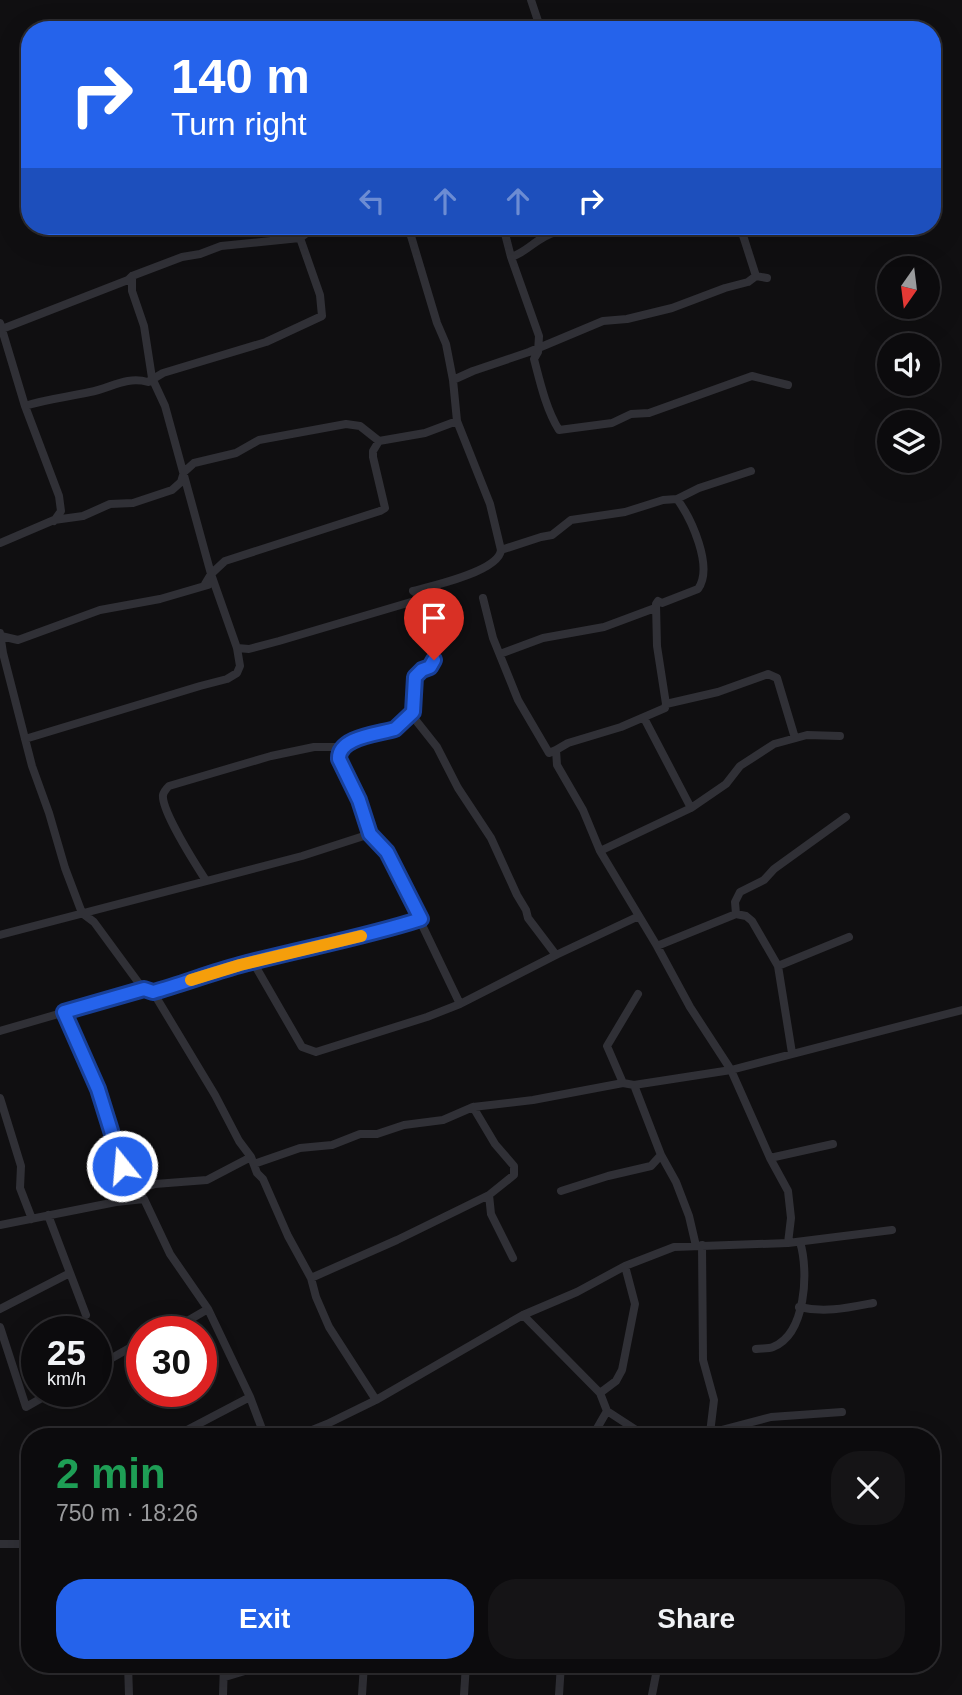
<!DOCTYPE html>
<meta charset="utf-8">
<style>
:root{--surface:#0c0b0d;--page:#151416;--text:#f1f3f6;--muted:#9a9b9d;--line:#2c2b2e;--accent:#2563eb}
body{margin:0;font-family:Arial,sans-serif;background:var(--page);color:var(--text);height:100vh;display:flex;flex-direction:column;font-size:26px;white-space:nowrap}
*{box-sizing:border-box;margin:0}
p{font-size:23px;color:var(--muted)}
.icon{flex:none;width:38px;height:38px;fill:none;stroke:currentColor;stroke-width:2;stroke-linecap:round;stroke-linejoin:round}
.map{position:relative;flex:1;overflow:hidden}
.side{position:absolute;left:21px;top:1428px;width:919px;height:245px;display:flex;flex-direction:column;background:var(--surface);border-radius:28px;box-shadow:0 7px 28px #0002,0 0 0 2px var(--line)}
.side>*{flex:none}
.guide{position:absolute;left:21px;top:21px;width:920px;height:214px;border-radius:28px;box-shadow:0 7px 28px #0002,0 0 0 2px var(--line);background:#2563eb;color:#fff;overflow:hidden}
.needle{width:46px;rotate:194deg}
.tools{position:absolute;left:877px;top:256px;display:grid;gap:14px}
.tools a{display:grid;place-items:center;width:63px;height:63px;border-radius:50%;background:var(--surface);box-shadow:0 7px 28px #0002,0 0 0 2px var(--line);font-size:35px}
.speed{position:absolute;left:21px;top:1316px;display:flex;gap:14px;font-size:35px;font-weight:700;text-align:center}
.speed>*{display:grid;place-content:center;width:91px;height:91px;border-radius:50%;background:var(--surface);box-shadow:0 7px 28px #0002,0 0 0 2px var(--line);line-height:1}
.speed small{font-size:18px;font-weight:400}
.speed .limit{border:10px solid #d22;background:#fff;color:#111}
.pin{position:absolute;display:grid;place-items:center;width:60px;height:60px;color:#fff;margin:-72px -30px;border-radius:50% 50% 50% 0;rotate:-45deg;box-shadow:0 0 7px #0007}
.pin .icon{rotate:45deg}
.me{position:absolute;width:77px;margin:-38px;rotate:343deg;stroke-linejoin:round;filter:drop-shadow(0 0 5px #0008)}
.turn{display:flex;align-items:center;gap:24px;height:147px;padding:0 35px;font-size:32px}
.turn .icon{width:91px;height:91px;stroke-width:2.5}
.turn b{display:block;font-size:49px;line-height:60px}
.lanes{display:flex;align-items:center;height:66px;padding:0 35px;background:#0003;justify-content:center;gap:35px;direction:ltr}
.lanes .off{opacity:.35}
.round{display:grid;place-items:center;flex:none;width:74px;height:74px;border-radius:28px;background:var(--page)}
.summary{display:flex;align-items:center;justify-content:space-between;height:119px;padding:0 35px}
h1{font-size:42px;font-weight:800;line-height:52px;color:#1e9e55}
.cta{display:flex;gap:14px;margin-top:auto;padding:14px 35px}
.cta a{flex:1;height:80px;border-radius:28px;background:var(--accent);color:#fff;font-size:28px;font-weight:800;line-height:80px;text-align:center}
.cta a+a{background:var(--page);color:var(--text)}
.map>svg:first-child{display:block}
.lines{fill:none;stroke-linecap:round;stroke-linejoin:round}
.minor{stroke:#303036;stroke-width:8}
.route-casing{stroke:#184099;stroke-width:18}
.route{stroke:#2563eb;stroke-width:12}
.slow{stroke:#f59e0b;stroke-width:12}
</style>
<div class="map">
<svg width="962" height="1695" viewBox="0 0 962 1695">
<rect width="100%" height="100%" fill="#100f11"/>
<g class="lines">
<path class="minor" d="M531 0 541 30
M408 226 437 323 446 344 453 380 457 421 490 504 501 550C499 571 433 586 413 591L419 595 414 611
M503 226 511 257
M595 226C588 228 580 232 573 233 567 233 562 230 556 232 538 236 528 252 511 257L539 336 538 352 534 359C540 382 546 409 559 430L612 423 631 414 649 413 752 376 788 385
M740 226 756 276
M0 323 25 406 59 496 61 511 54 521
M2 329 128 280 132 276
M453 380 473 371 529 352 603 321 627 319 672 308 725 288 748 282 756 276 767 278
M25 406C46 399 68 397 90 392 111 388 126 376 148 382L163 373 266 342 322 316 320 295 300 238
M0 543 54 520 83 516 110 504 133 503 172 490 181 482 184 472 194 463 236 453 259 440 346 424 360 426 379 441
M501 550 541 537 552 535 571 520 625 512 663 500 677 499 699 488 751 471
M205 584 211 574 225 561 380 511 385 508 373 457V451L379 441 425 433 457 421
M483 598 493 638 518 700 549 753 556 750
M0 633 3 653 32 766 49 813 65 868 82 913 94 922 138 982 144 989 153 992 215 1095 239 1141 251 1157 257 1173 263 1179 288 1236 311 1278 316 1297 329 1327 376 1400
M1 636 18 640 100 610 160 599 208 585
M237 648 249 649 279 641 411 602 413 613 425 627 434 660 431 667 422 670 415 677 414 718 437 747 458 788 491 838 517 895 526 910 528 918 556 955 460 1004 427 1017 316 1052 302 1047 253 962
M500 654 543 638 604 627 655 608
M666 704 657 646 656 604 658 601 662 603 698 589C714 567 691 518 677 499
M413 712 395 729 349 742 342 747 339 759 359 801 370 834 387 852 460 1004
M644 718 691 808
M25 739 200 686 227 679 237 673 240 666 237 648 211 574 165 406 152 378 144 326 132 291V276L182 257 200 254 221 246 300 238 316 226
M600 851 691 808 726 784 740 766 774 744 807 735 840 736
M205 879C196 865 161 810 163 795 164 791 166 789 169 786L271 756 314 747H342
M736 914 735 902 740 892 764 880 774 869 846 817
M0 935 302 856 370 834
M657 946 736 914 746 916 752 921 778 966 792 1053
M556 955 639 916
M778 966 849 937
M153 992 240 965 349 938 372 935 421 919
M64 1012 98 1089 124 1178 144 1199 170 1254 208 1309 250 1397 265 1437
M0 1031 144 989
M623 1083 607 1046 638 994
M634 1085 731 1070 962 1010
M0 1098 21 1166 20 1188 32 1219
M473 1107 495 1144 514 1166V1175L489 1195 491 1214 513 1258
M770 1158 833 1144
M254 1164 300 1148 332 1145 360 1134H377L404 1125 443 1120 473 1107 533 1100 623 1083 634 1085 661 1155 676 1182 689 1216 696 1246
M561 1191 608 1176 651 1166 661 1155
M120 1200 137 1190 155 1184 207 1180 251 1157
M48 1215 86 1315
M0 1225 116 1202 144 1199
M788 1243 791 1218 788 1191 770 1158 731 1070 690 1007 657 946 600 851 583 810 557 765 556 750 568 743 621 727 665 708 666 704 718 692 768 674 777 678 795 738
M702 1245 703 1360 714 1400 710 1433
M311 1278 397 1240 489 1195
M799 1307C825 1313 847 1308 873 1303
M0 1309 70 1273
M523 1315 600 1393 607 1411 647 1437
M0 1327 26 1407 54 1391
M163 1332 177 1327 208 1309
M756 1349C761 1348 768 1349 773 1347 806 1334 809 1271 800 1242
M96 1367 142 1341
M600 1393 616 1381 622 1370 635 1304 625 1266
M166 1437 187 1430 250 1397
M295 1437 327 1424 376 1400 523 1315 577 1292 625 1266 674 1247 788 1243 892 1230
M592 1437 607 1411
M679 1437 710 1433 771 1417 842 1412
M0 1544H30
M128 1664 129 1695
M225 1677 268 1664
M223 1695 224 1664
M362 1695 364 1664
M464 1695 466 1664
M559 1695 561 1664
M652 1695 658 1664"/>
</g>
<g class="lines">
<g class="route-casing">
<path id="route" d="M122 1166 98 1089 64 1012 144 989 153 992C182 984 210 973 240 965 300 949 362 938 421 919L387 852 370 834 359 800 339 759C338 737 379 734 395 729L413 712 415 677 422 670 430 667 434 660"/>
</g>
<use href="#route" class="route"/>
<path class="slow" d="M191 980 240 965 361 936"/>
</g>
</svg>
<div class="tools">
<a><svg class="needle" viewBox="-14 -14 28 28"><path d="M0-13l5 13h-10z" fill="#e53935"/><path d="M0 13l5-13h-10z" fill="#9a9b9d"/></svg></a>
<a><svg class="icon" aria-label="sound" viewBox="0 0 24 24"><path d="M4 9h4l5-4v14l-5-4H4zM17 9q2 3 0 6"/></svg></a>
<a><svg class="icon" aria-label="layers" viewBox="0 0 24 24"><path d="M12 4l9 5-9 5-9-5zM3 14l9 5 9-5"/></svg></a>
</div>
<div class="speed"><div>25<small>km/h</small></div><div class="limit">30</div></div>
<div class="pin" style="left:434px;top:660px;background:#d93025"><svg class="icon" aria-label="arrive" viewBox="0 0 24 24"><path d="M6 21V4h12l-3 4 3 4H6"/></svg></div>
<svg class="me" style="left:122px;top:1166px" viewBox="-20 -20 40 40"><circle r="17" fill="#2563eb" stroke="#fff" stroke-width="3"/><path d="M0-11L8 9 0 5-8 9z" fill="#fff"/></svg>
<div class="guide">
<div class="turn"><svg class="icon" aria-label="right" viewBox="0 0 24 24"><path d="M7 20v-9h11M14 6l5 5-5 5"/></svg><div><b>140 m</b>Turn right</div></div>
<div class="lanes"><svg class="icon off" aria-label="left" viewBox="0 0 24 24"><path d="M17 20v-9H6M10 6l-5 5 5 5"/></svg><svg class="icon off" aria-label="ahead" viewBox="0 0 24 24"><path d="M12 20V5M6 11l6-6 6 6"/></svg><svg class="icon off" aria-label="ahead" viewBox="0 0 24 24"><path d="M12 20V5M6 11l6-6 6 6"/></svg><svg class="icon" aria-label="right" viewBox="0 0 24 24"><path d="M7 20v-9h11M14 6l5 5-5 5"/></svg></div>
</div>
<section class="side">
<div class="summary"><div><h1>2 min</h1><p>750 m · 18:26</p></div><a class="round"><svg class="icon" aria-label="close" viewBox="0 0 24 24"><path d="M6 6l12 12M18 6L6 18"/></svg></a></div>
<div class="cta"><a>Exit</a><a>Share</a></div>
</section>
</div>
